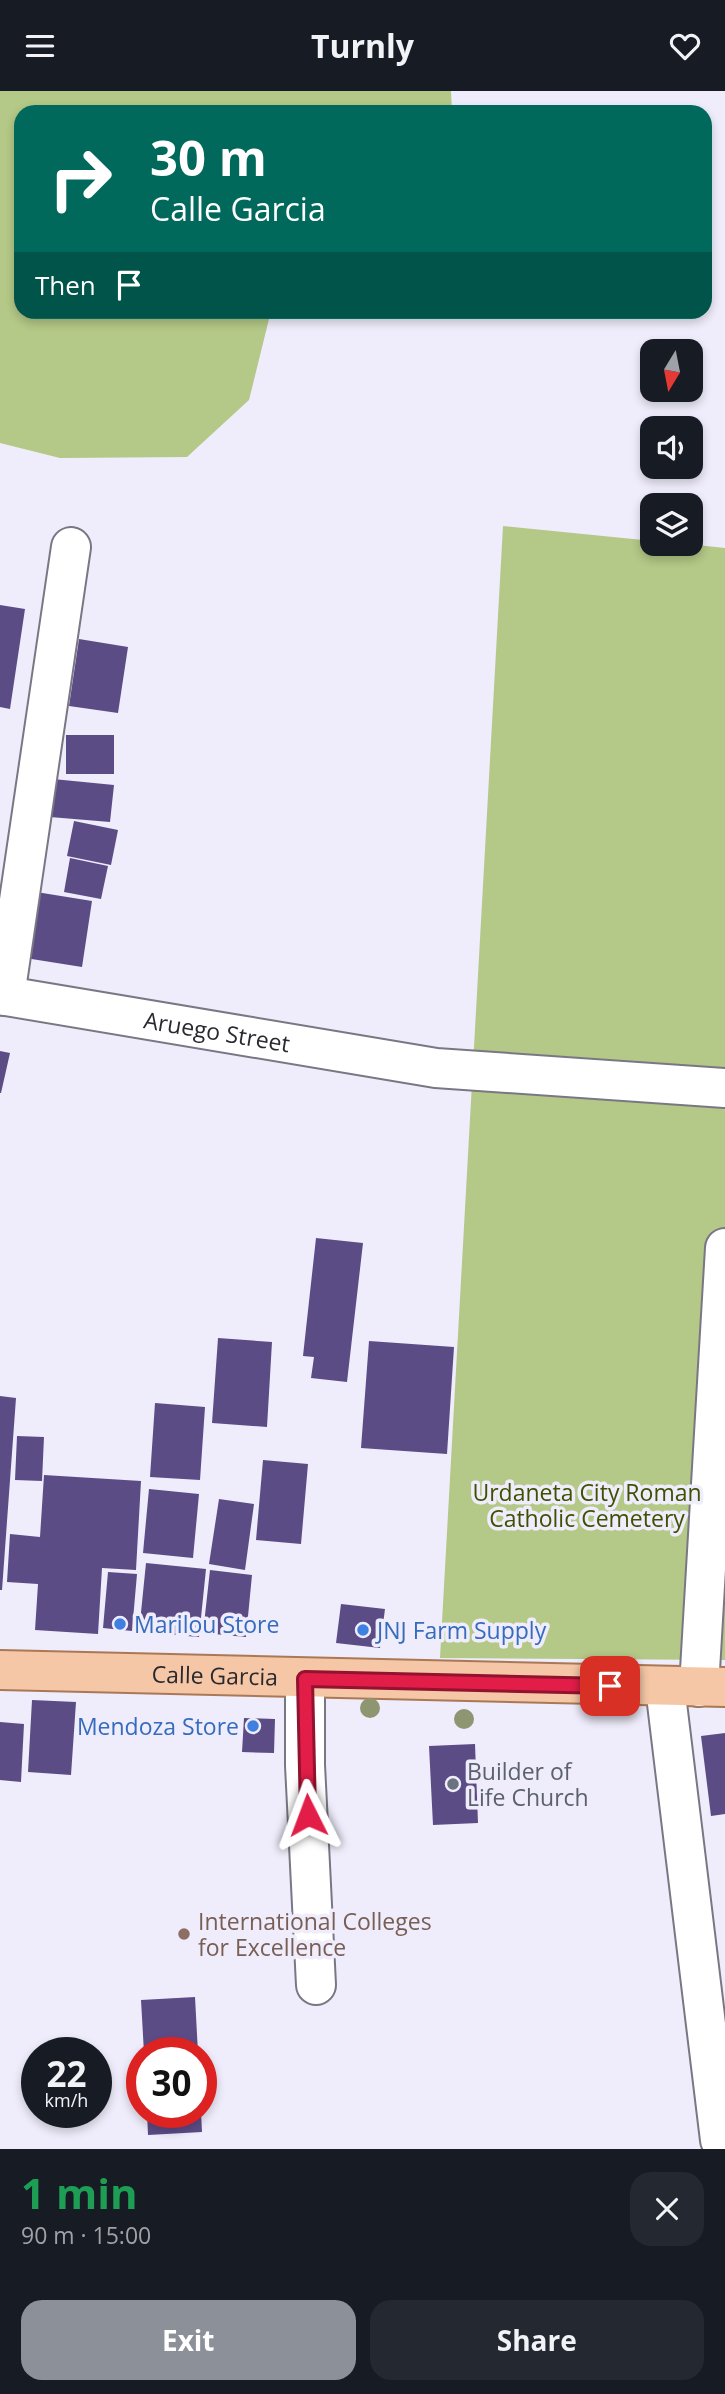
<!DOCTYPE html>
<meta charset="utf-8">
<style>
:root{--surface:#171b24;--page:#242831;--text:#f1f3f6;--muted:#9ea1a6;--accent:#8c9099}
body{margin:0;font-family:"Open Sans",sans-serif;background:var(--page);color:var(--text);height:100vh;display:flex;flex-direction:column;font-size:26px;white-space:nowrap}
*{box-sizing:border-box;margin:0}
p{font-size:23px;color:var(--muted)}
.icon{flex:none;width:38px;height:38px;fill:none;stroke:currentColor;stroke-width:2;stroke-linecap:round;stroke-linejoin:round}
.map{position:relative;height:2058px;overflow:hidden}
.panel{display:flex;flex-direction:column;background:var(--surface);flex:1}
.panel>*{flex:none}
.guide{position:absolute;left:14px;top:14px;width:698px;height:214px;border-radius:21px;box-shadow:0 4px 10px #0003;background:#00695c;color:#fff;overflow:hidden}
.needle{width:46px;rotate:190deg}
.fabs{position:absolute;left:640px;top:248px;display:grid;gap:14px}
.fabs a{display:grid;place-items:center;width:63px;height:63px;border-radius:14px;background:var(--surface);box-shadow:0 4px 10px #0003;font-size:35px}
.speed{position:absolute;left:21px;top:1946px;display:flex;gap:14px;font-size:35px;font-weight:700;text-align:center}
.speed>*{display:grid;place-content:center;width:91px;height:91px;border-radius:50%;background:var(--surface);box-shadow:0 4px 10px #0003;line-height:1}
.speed small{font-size:18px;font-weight:400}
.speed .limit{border:10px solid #d22;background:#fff;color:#111}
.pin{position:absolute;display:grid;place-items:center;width:60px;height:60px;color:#fff;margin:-30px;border-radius:14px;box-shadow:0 4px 10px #0006}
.me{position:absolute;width:77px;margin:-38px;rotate:357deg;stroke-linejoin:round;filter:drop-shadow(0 0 5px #0008)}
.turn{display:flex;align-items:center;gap:24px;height:147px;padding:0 21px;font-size:32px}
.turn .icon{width:91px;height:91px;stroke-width:2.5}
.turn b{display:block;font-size:49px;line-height:60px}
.then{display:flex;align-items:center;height:66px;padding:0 21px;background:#0003;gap:14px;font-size:26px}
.round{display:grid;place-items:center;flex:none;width:74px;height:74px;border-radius:21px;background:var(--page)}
.summary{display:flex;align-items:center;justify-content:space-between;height:119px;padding:0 21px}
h1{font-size:42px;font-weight:700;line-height:52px;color:#1e9e55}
.primary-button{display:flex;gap:14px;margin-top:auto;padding:14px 21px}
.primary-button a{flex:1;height:80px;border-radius:21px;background:var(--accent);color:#fff;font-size:28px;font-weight:700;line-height:80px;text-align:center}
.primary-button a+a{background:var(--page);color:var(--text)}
header{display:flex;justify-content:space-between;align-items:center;height:91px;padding:0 21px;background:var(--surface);font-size:32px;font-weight:700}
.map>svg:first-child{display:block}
.green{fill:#b4c887}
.building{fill:#5c4c86}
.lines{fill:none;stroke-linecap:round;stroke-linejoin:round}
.minor-casing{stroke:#7a7784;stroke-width:42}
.major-casing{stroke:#aa7856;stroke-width:42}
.minor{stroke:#fff;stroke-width:38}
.major{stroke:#f5c7a6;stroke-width:38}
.tree{fill:#8e9671}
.route-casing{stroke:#92132f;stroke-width:18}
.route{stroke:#e11d48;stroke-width:12}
.shop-dot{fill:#3f7fe0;stroke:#efecfb;stroke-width:2.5}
.worship-dot{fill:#6b7280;stroke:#efecfb;stroke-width:2.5}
.education-dot{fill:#8d6e63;stroke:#efecfb;stroke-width:2.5}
.labels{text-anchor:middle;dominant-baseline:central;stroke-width:7;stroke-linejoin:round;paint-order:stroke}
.street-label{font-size:23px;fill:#2a292f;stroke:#efecfb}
.park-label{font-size:23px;fill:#3f5000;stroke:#efecfb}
.shop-label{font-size:23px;fill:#366cbe;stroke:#efecfb;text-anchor:start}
.worship-label{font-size:23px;fill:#5b616d;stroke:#efecfb;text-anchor:start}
.education-label{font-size:23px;fill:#785e54;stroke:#efecfb;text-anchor:start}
</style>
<header><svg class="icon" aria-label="menu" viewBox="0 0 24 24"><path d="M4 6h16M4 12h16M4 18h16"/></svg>Turnly<svg class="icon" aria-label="heart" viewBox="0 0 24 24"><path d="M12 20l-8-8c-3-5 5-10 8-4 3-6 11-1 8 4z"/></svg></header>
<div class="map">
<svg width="725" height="2058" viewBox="0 0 725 2058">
<rect width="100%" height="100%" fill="#efecfb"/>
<path class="green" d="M0 0H451L452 21H21V220H267L270 224 249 309 187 366 60 367 0 352Z
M503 435 653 450V453H687L725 457V1569L440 1567Z"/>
<path class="building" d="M0 514 25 518 10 618 0 616Z
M79 548 128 556 118 622 69 615Z
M66 644H114V683H66Z
M53 688 114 694 110 731 50 726Z
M74 730 118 739 111 774 67 765Z
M70 767 108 775 101 808 64 801Z
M30 800 92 810 82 876 19 866Z
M0 960 10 962 1 1002H0Z
M316 1147 363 1152 347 1291 311 1287 314 1266 303 1265Z
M218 1247 272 1251 267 1336 212 1332Z
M369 1250 454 1256 447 1363 361 1357Z
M0 1305 16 1307 2 1499H0Z
M155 1312 205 1316 200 1389 150 1386Z
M17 1345 44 1346 42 1390 15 1389Z
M263 1369 308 1373 301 1453 256 1449Z
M44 1384 141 1390 136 1479 102 1477 98 1543 35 1539 38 1493 7 1491 10 1443 40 1446Z
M149 1398 199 1403 193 1467 143 1462Z
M219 1408 254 1413 245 1479 209 1473Z
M146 1472 206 1478 199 1546 139 1541Z
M210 1479 252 1484 246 1546 203 1542Z
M108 1481 137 1483 132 1540 103 1537Z
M341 1513 385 1518 380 1557 336 1552Z
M32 1609 76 1611 71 1684 28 1681Z
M244 1627 275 1628 274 1662 242 1661Z
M0 1631 24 1633 21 1691 0 1689Z
M725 1642V1723L711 1725 701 1645Z
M475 1653 478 1732 433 1734 429 1655Z
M195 1906 198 1962H144L141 1909Z
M147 2021H201L202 2041 148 2044Z"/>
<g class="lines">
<g class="minor-casing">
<g id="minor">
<path id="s1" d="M0 904 436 977 725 997"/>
<path d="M5 905 71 456"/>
<path d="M305 1588V1674L316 1894"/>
<path d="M665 1596 720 2049"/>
<path d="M699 1596 725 1157"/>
</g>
</g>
<g class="major-casing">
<g id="major">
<path id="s2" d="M0 1579 725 1596"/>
</g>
</g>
<use href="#minor" class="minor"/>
<use href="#major" class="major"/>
</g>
<g class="tree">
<circle cx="370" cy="1617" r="10"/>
<circle cx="464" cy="1628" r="10"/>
</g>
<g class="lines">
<g class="route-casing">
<path id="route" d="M308 1724 305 1588 610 1595"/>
</g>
<use href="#route" class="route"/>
</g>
<g class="shop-dot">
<circle cx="120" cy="1533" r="7"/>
<circle cx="363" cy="1539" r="7"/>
<circle cx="253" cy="1635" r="7"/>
</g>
<circle class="worship-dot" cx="453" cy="1693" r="7"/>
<circle class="education-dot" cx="184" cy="1843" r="7"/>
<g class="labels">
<g class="street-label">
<text stroke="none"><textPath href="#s1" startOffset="220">Aruego Street</textPath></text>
<text stroke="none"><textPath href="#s2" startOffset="215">Calle Garcia</textPath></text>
</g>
<g class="park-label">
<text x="587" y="1401">Urdaneta City Roman<tspan x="587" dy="26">Catholic Cemetery</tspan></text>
</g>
<g class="shop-label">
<text x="134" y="1533">Marilou Store</text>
<text x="377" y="1539">JNJ Farm Supply</text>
<text x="239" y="1635" text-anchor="end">Mendoza Store</text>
</g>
<g class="worship-label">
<text x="467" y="1680">Builder of<tspan x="467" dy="26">Life Church</tspan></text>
</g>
<g class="education-label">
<text x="198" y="1830">International Colleges<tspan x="198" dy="26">for Excellence</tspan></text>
</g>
</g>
</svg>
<div class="fabs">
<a><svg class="needle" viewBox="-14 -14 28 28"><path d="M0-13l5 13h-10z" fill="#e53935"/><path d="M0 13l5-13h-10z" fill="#9ea1a6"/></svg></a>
<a><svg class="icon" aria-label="sound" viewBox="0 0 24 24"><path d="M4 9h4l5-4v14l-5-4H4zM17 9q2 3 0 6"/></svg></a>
<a><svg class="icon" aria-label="layers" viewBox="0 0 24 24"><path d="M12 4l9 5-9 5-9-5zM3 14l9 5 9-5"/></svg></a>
</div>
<div class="speed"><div>22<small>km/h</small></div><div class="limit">30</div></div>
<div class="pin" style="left:610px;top:1595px;background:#d93025"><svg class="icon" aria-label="arrive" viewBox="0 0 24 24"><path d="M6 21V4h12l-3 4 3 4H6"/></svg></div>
<svg class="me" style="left:308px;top:1724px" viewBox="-20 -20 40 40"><path d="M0-17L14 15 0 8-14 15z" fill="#e11d48" stroke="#fff" stroke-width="4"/></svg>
<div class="guide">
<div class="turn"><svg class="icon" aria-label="right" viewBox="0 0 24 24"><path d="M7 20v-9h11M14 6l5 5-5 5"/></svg><div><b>30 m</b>Calle Garcia</div></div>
<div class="then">Then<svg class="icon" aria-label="arrive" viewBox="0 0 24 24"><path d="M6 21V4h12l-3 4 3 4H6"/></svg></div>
</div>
</div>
<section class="panel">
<div class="summary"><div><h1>1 min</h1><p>90 m · 15:00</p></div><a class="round"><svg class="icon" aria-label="close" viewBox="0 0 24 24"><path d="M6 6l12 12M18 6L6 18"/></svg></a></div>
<div class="primary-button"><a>Exit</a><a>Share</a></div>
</section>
